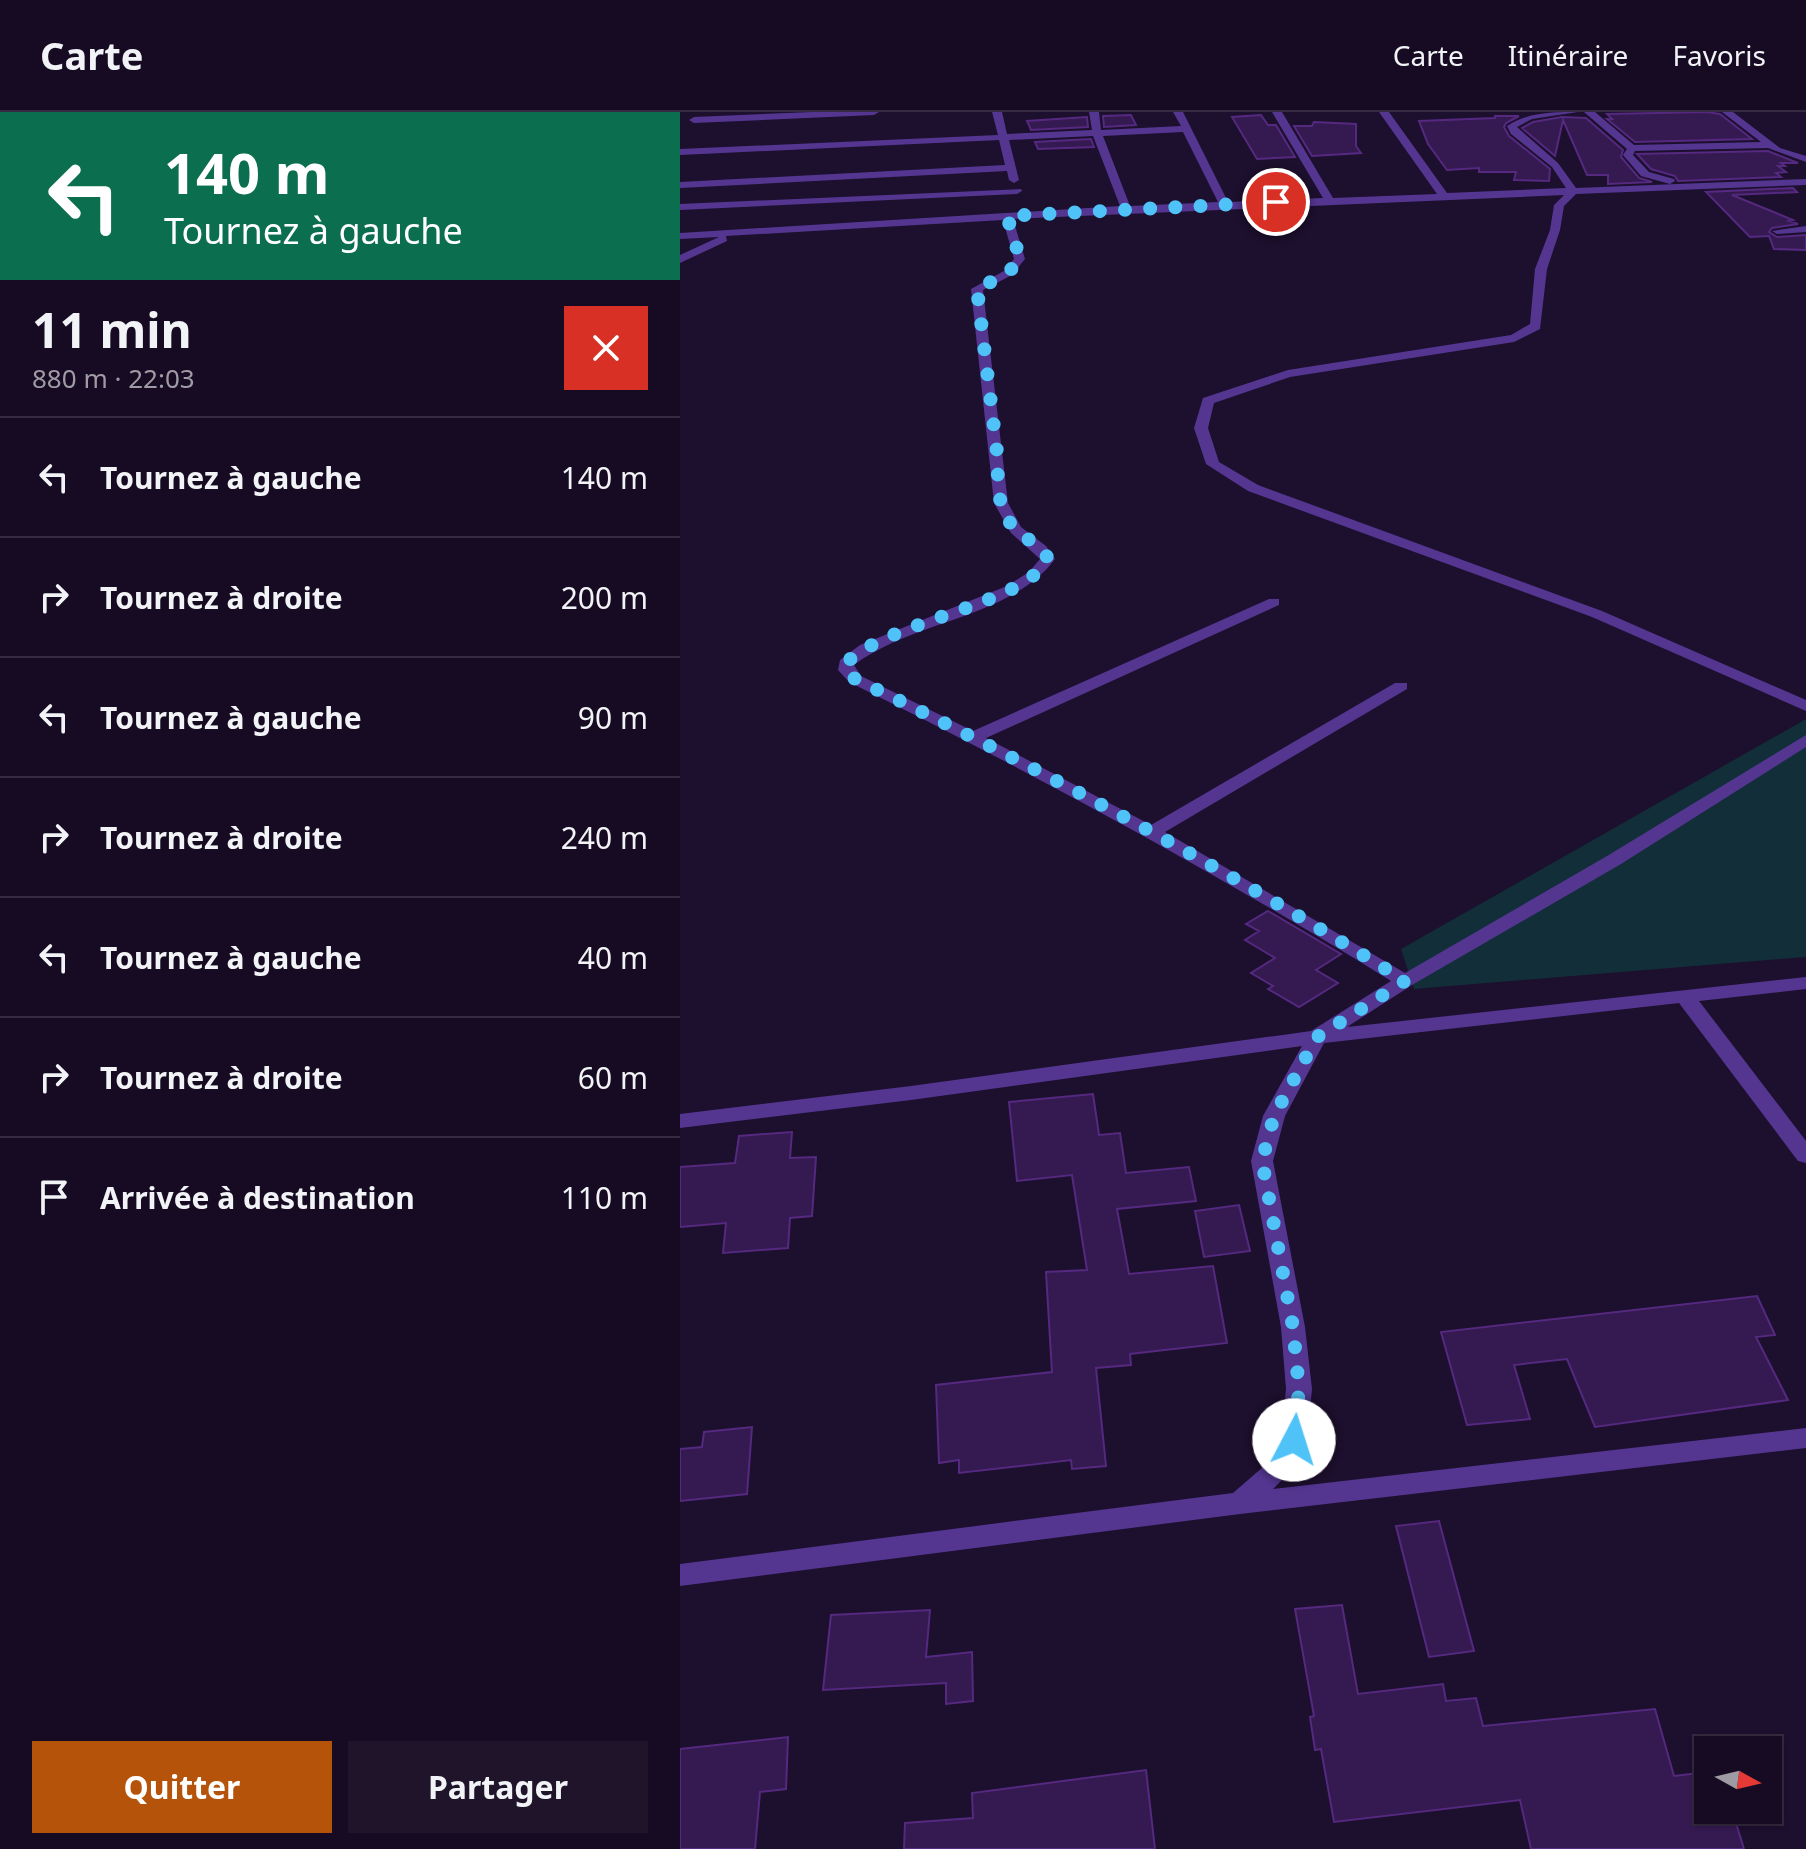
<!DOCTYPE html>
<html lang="fr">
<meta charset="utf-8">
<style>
:root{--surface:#160b22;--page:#1f142a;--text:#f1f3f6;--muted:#9e9ba5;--line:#352b40;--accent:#b45309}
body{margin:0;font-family:"Noto Sans",sans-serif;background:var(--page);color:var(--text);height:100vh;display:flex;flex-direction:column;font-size:30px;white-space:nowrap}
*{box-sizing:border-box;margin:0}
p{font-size:26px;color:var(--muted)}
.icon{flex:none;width:44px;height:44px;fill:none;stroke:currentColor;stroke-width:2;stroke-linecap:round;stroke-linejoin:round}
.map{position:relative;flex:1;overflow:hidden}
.sheet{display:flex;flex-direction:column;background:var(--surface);width:680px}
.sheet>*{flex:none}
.guide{background:#0b6e4f;color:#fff;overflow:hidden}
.needle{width:52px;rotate:98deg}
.tools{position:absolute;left:1014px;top:1624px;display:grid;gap:16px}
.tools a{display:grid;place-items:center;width:88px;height:88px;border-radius:0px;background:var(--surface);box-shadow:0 2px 6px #0004,0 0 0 2px var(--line);font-size:40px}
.pin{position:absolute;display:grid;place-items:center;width:68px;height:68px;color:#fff;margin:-34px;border:4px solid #fff;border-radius:50%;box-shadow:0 2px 8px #0007}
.me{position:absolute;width:88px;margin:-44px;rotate:5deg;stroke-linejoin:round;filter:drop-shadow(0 0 6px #0008)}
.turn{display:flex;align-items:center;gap:28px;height:168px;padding:0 32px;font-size:36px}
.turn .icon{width:104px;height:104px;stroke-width:2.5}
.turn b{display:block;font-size:56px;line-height:68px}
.round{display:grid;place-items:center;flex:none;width:84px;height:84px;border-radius:0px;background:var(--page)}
.headline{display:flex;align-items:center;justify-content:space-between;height:136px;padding:0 32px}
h1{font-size:48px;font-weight:700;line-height:60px}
.cta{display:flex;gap:16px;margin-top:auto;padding:16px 32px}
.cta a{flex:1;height:92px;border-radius:0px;background:var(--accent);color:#fff;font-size:32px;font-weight:700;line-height:92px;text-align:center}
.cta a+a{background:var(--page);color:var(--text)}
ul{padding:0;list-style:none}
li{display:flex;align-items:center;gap:24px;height:120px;padding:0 32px;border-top:2px solid var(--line)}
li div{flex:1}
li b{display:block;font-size:30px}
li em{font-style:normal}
header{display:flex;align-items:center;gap:48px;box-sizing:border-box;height:112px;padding:0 40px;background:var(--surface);border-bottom:2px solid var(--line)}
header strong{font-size:38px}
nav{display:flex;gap:44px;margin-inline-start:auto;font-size:28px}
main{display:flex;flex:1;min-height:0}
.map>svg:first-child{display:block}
.green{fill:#112e39}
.building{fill:#351951;stroke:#54297f;stroke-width:2}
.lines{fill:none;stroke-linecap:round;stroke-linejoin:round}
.minor{fill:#543691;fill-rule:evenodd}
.route{stroke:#4fc3f7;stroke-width:14;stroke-dasharray:0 25.2}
</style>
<header>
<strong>Carte</strong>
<nav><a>Carte</a><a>Itinéraire</a><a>Favoris</a></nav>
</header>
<main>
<section class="sheet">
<div class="guide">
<div class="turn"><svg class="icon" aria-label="left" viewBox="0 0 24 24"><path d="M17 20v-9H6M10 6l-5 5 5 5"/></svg><div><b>140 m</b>Tournez à gauche</div></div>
</div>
<div class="headline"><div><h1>11 min</h1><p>880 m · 22:03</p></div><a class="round" style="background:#d93025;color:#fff"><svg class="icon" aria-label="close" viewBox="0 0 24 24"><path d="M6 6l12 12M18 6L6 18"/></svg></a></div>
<ul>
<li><svg class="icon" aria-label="left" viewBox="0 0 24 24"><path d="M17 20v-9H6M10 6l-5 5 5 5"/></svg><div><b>Tournez à gauche</b></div><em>140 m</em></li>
<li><svg class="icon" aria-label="right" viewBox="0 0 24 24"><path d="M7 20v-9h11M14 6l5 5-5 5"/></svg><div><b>Tournez à droite</b></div><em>200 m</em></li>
<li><svg class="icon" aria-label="left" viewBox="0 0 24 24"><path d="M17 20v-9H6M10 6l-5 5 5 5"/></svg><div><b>Tournez à gauche</b></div><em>90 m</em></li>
<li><svg class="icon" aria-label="right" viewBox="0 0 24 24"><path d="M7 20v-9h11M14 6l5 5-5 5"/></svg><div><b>Tournez à droite</b></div><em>240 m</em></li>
<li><svg class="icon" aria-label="left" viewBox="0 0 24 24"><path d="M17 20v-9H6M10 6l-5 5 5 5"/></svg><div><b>Tournez à gauche</b></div><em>40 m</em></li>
<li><svg class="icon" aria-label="right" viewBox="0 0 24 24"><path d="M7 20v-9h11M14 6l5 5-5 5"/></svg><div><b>Tournez à droite</b></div><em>60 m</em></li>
<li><svg class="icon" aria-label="arrive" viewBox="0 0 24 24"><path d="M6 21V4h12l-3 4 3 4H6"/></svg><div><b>Arrivée à destination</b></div><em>110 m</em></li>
</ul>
<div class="cta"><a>Quitter</a><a>Partager</a></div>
</section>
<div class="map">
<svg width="1126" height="1737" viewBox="0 0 1126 1737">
<rect width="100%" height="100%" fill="#1d0f2e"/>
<path class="green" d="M1126 607V845L734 877 721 837Z"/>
<path class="building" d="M1027 0 1040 2 1072 27 955 30 927 7H932L927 2Z
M451 3 456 13 424 15 423 4Z
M581 3 588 13H596L615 45 577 47 552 5Z
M815 4H839L826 11 824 15 829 24 870 57 869 69 834 68 836 60H799V56L767 58 748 32 739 9 815 6Z
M407 5 408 15 351 18 347 9Z
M882 5 906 6 943 38 941 45 959 66 972 70 928 72V63H907L883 8 875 44 842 16 853 10Z
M634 10 676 12V34L681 41 632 44 614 14H632Z
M411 27 414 35 358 37 355 30Z
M1088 39 1118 51H1101L1105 54H1098L1106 60 1096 61 1101 65 998 69 995 64 971 57 957 42Z
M1113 76 1117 80 1052 83 1113 108 1109 109 1118 112 1092 116 1089 120 1097 125 1126 123V138L1094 137 1089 124 1070 125 1026 80Z
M588 799 661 842 636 858 658 871 619 895 588 877 593 874 571 861 595 846 565 828 579 819 566 812Z
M413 982 419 1023 440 1021 446 1061 509 1055 516 1089 437 1097 449 1162 533 1154 547 1231 450 1242 451 1253 416 1256 426 1354 392 1357 391 1348 279 1361V1348L259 1351 256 1273 372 1260 366 1160 407 1158 392 1063 337 1069 329 990Z
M112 1020 110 1046 136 1045 132 1104 110 1106 108 1136 43 1141 46 1111 0 1115V1055L55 1051 59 1024Z
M559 1093 570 1139 524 1145 515 1099Z
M1077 1184 1095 1223 1076 1225 1108 1288 915 1315 887 1247 834 1253 850 1307 787 1313 761 1220Z
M72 1315 67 1382 0 1389V1337L22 1335 24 1320Z
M759 1409 794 1539 749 1545 716 1414Z
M662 1493 678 1582 763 1572 766 1589 796 1586 803 1614 975 1597 994 1664 1028 1660V1698H1052L1064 1737H851L840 1688 654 1710 641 1637 635 1638 630 1605 634 1604 615 1497Z
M250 1498 246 1545 292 1540 293 1589 266 1592V1571L143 1578 151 1503Z
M108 1625 106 1677 80 1680 75 1737H0V1637Z
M466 1658 475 1737H224L225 1711 293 1706 292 1681Z"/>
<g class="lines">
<path class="minor" d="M132 0H199L194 3 14 11 9 8 14 5Z
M312 0H322L327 22 412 18 409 0H419L421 18 501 14 493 0H503L548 90 643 86 592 0H602L653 86 757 82 699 0H709L767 81 886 76 872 55 831 22 827 14C848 0 872 0 898 0L852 7 837 15 878 51 896 76 1126 67V73L896 82 884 94 880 118 867 157 860 217 834 230 610 265 534 291 528 316 539 350 578 373 922 499 1126 588V599L912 505 568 379 526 352 514 316 523 286 608 258 831 223 850 212 855 157 870 118 874 93 884 83 333 107 345 147 332 163 303 178 328 391 341 415 366 434 375 447C331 506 233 508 174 553L181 564 293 619 589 487H599V493L306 626 471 713 715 571H727V577L485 720 725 861 927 744 1126 623V635L941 752 732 873 667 915 1126 865V877L1019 889 1126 1029V1051L1118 1049 999 891 644 931 605 1004 593 1049 625 1215 632 1277 627 1328 601 1369 593 1377 1126 1316V1336L560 1402 0 1474V1452L553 1381 583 1355 601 1326 606 1277 601 1215 571 1049 583 1004 622 934 231 988 0 1016V1002L231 974 631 919 711 869C535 760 355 662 169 570L158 558 160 548 180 533 327 474 349 460 360 447 331 421 314 391 291 177 324 159 334 147 323 108 46 124 47 129 0 151V143L39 125 0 127V121L440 94 413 24 329 28 339 68 334 71 329 68 327 59 0 76V70L325 53 319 28 0 43V37L318 23ZM503 20 538 90 450 94 423 24Z
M904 0H915L954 33 1081 30 1042 0H1053L1100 36 1126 44V50L1088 36 955 39 953 43 969 60 994 67 995 69 990 72 961 64 943 43 947 37Z
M341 77 342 79 337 82 0 98V92Z
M1126 114V120L1097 122 1092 119Z"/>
</g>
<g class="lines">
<path class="route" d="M596 90 327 104 340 147 328 161 297 177 318 348C317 378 318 407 345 425 355 432 363 436 368 447 344 493 208 509 166 551V558L175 567C363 658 548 758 725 869L637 925 594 1004 582 1049 613 1215 619 1277 614 1328"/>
</g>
</svg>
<div class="tools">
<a><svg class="needle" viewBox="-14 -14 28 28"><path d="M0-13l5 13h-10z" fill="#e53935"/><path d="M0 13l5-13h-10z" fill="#9e9ba5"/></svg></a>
</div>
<div class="pin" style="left:596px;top:90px;background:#d93025"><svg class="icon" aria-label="arrive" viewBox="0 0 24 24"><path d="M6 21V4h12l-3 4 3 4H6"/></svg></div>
<svg class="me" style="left:614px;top:1328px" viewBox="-20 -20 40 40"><circle r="19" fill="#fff"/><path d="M0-13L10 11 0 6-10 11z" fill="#4fc3f7"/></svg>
</div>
</main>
